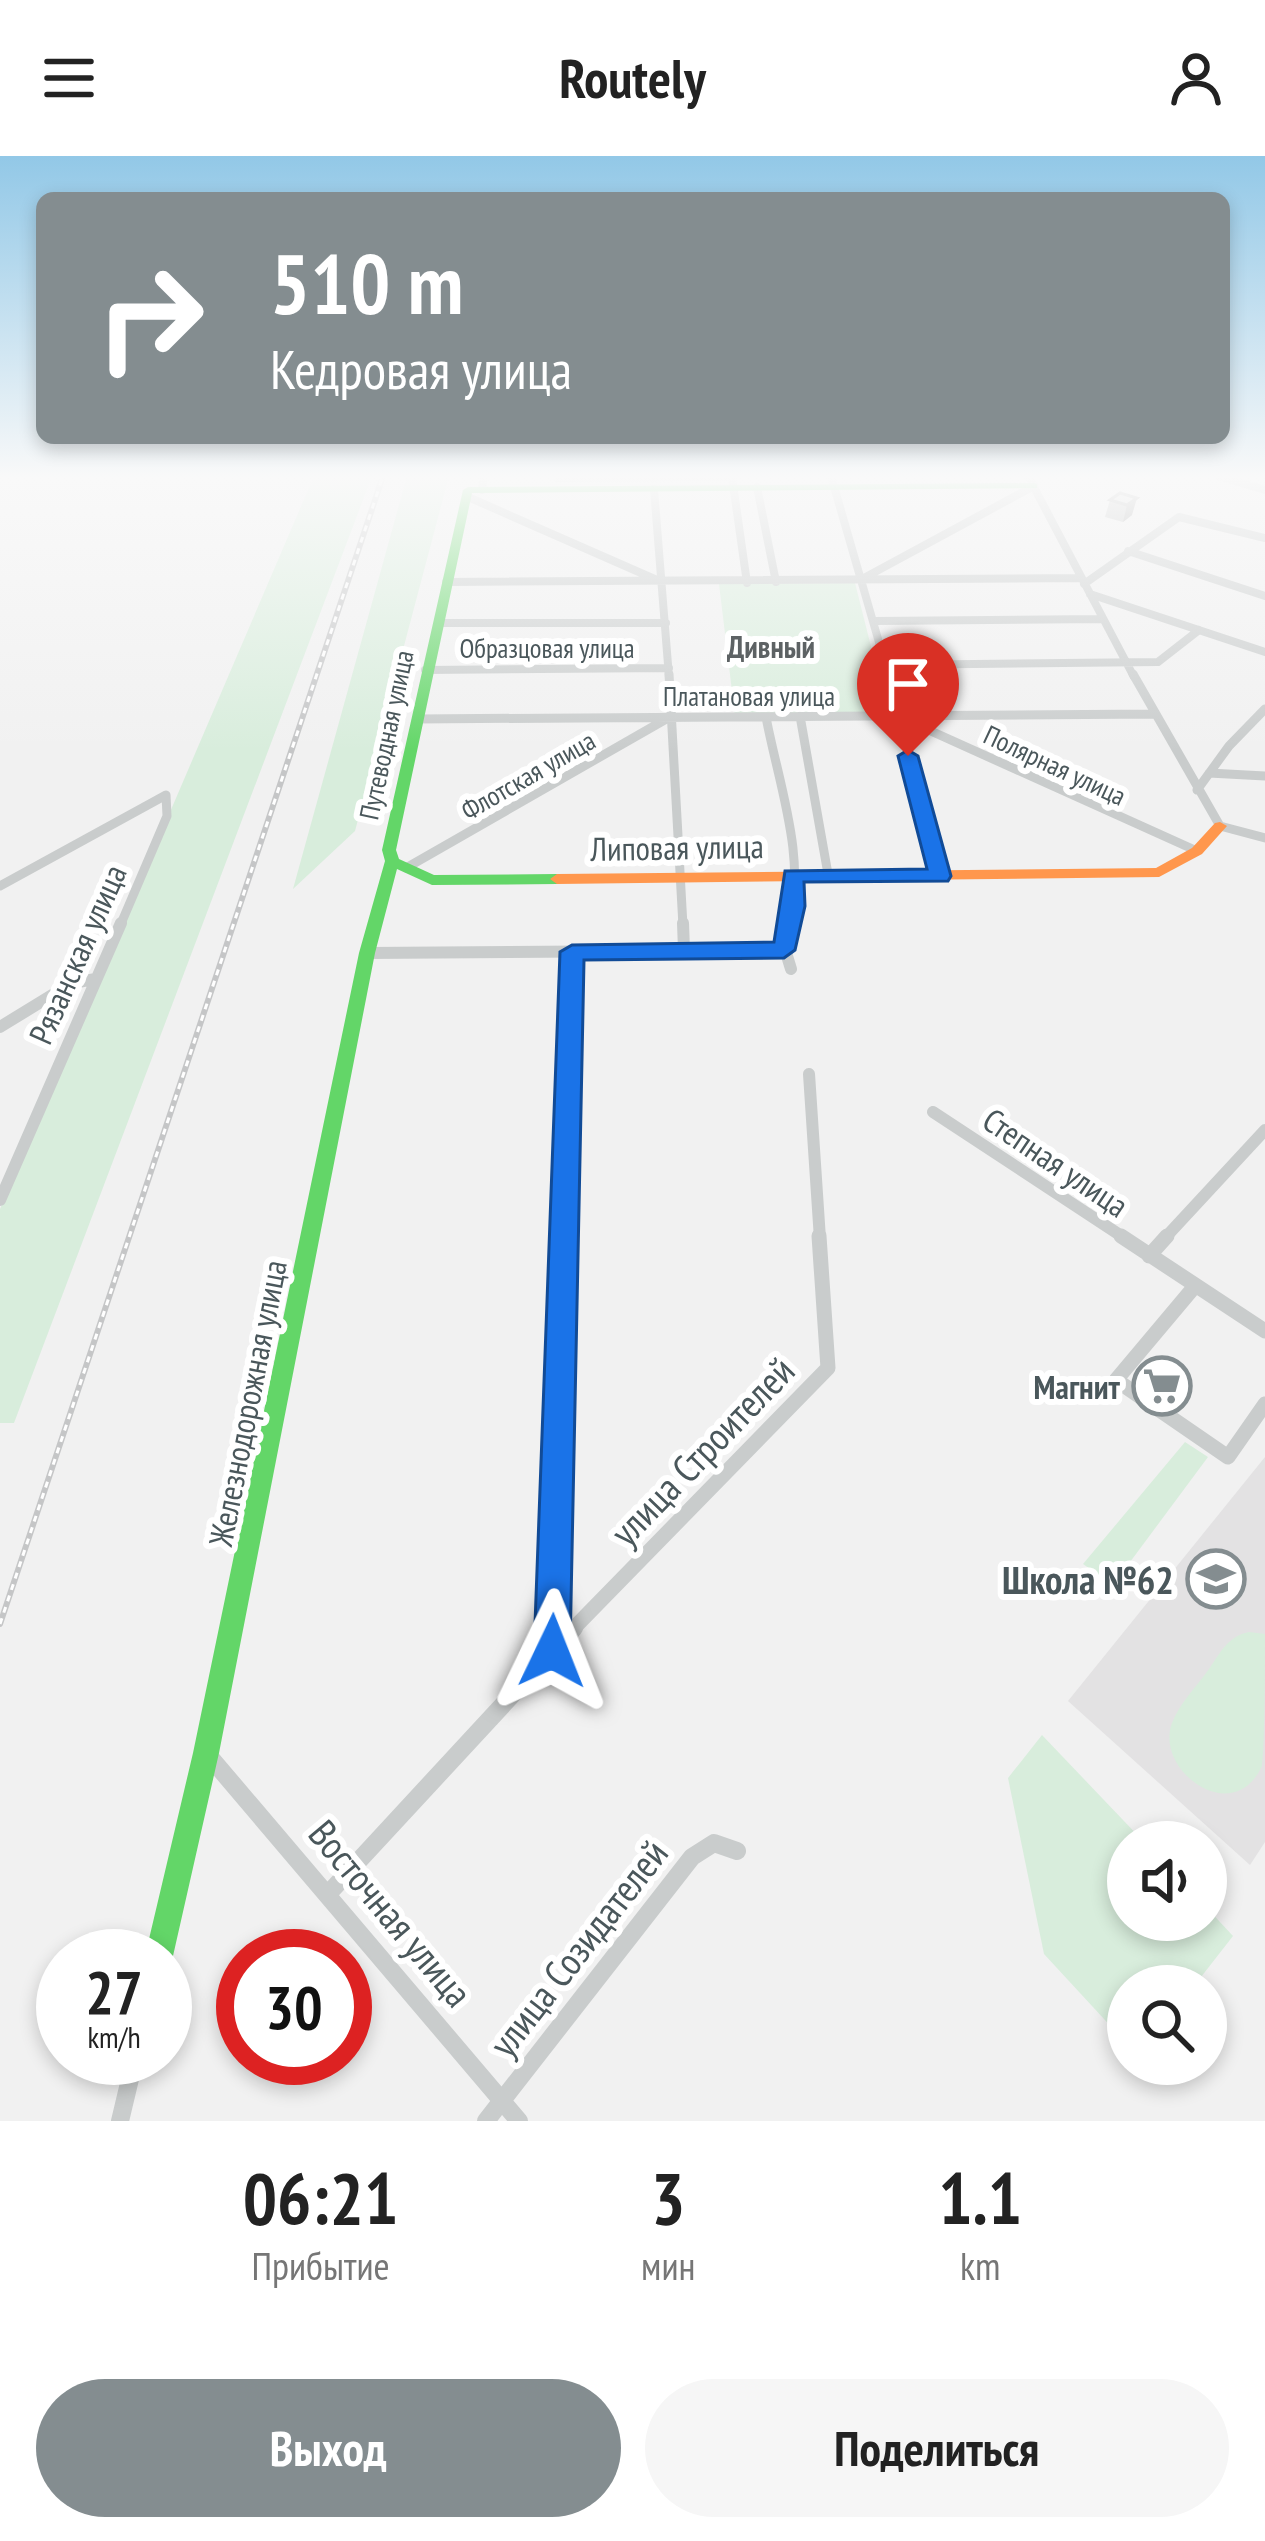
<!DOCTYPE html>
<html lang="ru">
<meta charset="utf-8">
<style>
:root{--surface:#fff;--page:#f6f6f6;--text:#222;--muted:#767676;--accent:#848d90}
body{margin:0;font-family:"PT Sans Narrow",sans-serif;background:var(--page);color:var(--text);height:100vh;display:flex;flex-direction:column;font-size:45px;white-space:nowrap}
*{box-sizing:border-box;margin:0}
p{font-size:39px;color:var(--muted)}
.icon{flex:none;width:66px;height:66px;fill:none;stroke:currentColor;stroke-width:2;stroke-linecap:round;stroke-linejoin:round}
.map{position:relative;height:1965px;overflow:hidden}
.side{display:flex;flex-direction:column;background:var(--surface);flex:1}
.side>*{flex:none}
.guide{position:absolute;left:36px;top:36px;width:1194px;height:252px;border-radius:18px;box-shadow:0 6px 18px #0003;background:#848d90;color:#fff;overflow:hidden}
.buttons{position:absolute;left:1107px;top:1665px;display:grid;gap:24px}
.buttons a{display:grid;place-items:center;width:120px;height:120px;border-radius:50%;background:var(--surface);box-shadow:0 6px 18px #0003;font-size:60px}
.speed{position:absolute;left:36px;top:1773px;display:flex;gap:24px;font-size:60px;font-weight:700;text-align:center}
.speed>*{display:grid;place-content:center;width:156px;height:156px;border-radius:50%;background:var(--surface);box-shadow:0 6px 18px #0003;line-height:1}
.speed small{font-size:30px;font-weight:400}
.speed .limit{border:18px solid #d22;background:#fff;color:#111}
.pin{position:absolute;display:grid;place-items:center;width:102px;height:102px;color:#fff;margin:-123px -51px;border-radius:50% 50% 50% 0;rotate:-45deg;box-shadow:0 0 12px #0007}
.pin .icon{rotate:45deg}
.me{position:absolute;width:132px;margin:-66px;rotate:2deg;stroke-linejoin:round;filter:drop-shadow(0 0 9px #0008)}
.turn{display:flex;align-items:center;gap:42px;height:252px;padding:0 36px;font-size:54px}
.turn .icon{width:156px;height:156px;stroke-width:2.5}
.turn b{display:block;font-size:84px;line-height:102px}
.eta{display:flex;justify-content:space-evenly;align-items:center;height:204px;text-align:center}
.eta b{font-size:72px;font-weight:600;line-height:84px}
.action{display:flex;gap:24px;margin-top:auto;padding:24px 36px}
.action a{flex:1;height:138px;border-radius:72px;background:var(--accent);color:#fff;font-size:48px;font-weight:600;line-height:138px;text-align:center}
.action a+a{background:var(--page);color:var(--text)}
header{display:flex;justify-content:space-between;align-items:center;height:156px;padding:0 36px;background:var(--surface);font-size:54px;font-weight:600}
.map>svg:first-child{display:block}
.education{fill:#e3e2e3}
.green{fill:#d8eddc}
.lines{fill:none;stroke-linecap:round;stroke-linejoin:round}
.street-far4{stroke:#c9cccc;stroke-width:8}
.street-far3{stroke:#c9cccc;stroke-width:9}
.street-far2{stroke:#c9cccc;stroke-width:12}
.street-far1{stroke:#c9cccc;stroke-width:15}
.street{stroke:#c9cccc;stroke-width:18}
.fast{fill:#63d668;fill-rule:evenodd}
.slow{fill:#ff974d;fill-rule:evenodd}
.rail-casing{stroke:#c5c6c7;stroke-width:6}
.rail{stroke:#fff;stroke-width:3;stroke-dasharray:6;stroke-linecap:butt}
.wall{fill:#b9bbbb}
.shaded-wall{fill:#969898}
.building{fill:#d7d9d9;stroke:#969898;stroke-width:3}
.route{fill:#1a73e8;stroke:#114b97;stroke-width:3}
.labels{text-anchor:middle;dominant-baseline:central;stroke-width:12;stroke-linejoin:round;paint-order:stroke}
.far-street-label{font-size:27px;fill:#4a575b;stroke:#fff}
.far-neighbourhood-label{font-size:30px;font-weight:bold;fill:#5d6264;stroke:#fff}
.street-label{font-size:33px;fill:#4a575b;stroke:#fff}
.poi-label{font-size:33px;font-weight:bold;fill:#4a575b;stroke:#fff;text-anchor:end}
.near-street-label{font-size:39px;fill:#4a575b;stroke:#fff}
.near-poi-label{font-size:39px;font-weight:bold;fill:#4a575b;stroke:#fff;text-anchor:end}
</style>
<header><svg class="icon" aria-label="menu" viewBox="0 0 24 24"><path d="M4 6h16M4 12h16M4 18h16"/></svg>Routely<svg class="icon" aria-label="person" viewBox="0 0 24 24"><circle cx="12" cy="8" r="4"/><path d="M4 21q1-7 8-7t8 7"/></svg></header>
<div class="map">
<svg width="1265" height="1965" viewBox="0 0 1265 1965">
<rect width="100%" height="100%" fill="#f1f1f1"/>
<path class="education" d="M1265 1301V1686L1250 1709 1068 1545Z"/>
<path class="green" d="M314 320H372L14 1267H0V1053Z
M407 320H449L355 675 293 733Z
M855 427 888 558 735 560 719 428Z
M1185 1286 1208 1301 1113 1429 1083 1408Z
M1249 1476 1265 1478C1265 1505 1265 1590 1262 1610 1233 1673 1154 1614 1172 1567 1179 1548 1197 1530 1209 1513 1220 1497 1228 1480 1249 1476Z
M1042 1579 1144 1686H1128V1764H1206V1751L1233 1780 1194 1830H1128V1889L1044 1798 1008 1622Z"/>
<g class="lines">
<path class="street-far4" d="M831 320 889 521
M1028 320 1134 521
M1218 320 1265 334
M732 321 747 427
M557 322 732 321
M757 331 776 426
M654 333 669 521
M482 334 484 320
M468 341 657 424
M1128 395 1265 440
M862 423 1034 330
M446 426 1081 422
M1084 428 1179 361 1265 382
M1090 438 1265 496
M875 465 1103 463
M438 467H666
M886 509 1158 506 1199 474
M425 514 669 512"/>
<path class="street-far3" d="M669 518 683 770
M888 518 940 720
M1133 518 1220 670 1265 682
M800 560 828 718
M766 561C778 626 808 705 788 770
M902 562 1197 695
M417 563 1154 558
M1209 617 1265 620
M1197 634 1229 590 1265 553
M406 712 668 562
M0 730 166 639 167 660 120 770"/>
<path class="street-far2" d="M683 767 684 794
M789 767 784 790 791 813
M367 797 784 794
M0 871 70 828 94 823
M809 918 820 1083
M933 956 1126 1083
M0 1044 121 767
M564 1083 572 797
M1164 1083 1265 974"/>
<path class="street-far1" d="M1121 1080 1265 1175
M1149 1100 1167 1080
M1195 1130 1116 1224 1228 1301 1265 1248
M553 1475 564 1080
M571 1475 828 1212 819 1080"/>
<path class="street" d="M552 1495 553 1472
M209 1600 519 1965
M328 1738 574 1472
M120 1965 135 1902
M486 1965 692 1701 714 1687 737 1695"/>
<path class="fast" d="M1034 327 1037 328V332L472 337 396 694 399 703 434 719 557 718 564 723 557 728 432 729 397 713 375 797 219 1597 173 1800 169 1810 165 1812V1800H145L193 1597 359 797 385 705 382 694 463 334 468 331Z"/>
<path class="slow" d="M1220 666 1227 670 1202 698 1159 721 557 728 550 723 557 718 1156 712 1192 692 1215 667Z"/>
<g class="rail-casing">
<path id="rail" d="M0 1468 383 320"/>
</g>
<use href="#rail" class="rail"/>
</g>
<path class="wall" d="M1120 337 1132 359 1123 366 1105 361 1110 344Z"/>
<path class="shaded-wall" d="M1137 342 1132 359 1123 366 1127 349Z"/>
<path class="building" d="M1120 337 1137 342 1127 349 1110 344Z"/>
<linearGradient id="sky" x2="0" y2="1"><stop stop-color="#92c8e7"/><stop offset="0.54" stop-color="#f9f9f9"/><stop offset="1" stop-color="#f9f9f9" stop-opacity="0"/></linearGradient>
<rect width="1265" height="595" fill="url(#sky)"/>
<path class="route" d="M908 594 918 600 951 720 948 725 804 726 805 750 795 794 784 802 584 804 570 1495 565 1508 552 1514 539 1508 534 1495 560 796 572 789 774 786 785 715 927 713 898 600Z"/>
<defs>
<g id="supermarket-ring" transform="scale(3)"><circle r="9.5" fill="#fff" stroke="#848d90" stroke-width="1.5"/><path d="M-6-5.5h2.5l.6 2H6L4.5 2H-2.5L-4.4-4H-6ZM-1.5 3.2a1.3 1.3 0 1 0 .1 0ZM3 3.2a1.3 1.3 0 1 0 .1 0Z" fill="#848d90"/></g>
<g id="school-ring" transform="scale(3)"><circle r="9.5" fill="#fff" stroke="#848d90" stroke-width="1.5"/><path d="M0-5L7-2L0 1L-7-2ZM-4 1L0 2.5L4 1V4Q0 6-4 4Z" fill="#848d90"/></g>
</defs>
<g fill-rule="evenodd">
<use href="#supermarket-ring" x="1162" y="1230"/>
<use href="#school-ring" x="1216" y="1423"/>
</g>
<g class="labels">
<g class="far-street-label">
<text x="547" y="492">Образцовая улица</text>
<text x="749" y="540">Платановая улица</text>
<text transform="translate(386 579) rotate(-78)">Путеводная улица</text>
<text transform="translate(1055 609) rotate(25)">Полярная улица</text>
<text transform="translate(528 619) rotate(-30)">Флотская улица</text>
</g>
<g class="far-neighbourhood-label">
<text x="771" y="490">Дивный</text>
</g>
<g class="street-label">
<text transform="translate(677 691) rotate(-1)">Липовая улица</text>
<text transform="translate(77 798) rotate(-66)">Рязанская улица</text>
<text transform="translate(1056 1006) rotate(34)">Степная улица</text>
<text transform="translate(247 1247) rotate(-79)">Железнодорожная улица</text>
</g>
<g class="poi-label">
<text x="1120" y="1230">Магнит</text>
</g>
<g class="near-street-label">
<text transform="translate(702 1295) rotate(-46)">улица Строителей</text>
<text transform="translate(391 1757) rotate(50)">Восточная улица</text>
<text transform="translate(578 1792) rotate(-52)">улица Созидателей</text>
</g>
<g class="near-poi-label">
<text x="1174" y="1423">Школа №62</text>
</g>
</g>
</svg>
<div class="buttons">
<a><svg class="icon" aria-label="sound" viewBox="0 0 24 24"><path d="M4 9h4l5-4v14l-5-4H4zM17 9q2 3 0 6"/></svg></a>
<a><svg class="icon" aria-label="search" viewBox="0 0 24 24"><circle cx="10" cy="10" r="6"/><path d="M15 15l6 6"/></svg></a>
</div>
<div class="speed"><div>27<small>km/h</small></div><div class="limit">30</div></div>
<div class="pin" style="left:908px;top:600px;background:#d93025"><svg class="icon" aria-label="arrive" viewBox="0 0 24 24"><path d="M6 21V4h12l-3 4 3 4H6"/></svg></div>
<svg class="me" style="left:552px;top:1495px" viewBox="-20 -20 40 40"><path d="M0-17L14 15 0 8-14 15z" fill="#1a73e8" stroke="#fff" stroke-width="4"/></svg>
<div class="guide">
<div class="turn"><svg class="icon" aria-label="right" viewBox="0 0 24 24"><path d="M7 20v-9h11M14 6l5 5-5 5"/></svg><div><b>510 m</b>Кедровая улица</div></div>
</div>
</div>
<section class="side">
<div class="eta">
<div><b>06:21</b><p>Прибытие</p></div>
<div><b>3</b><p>мин</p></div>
<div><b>1.1</b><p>km</p></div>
</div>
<div class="action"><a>Выход</a><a>Поделиться</a></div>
</section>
